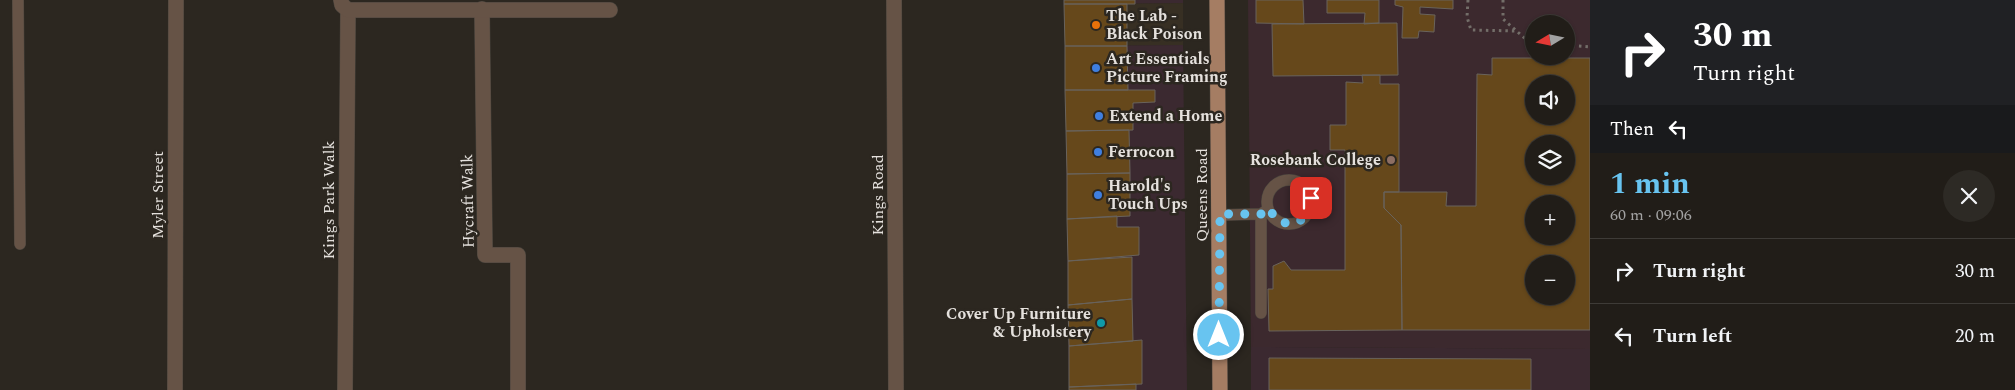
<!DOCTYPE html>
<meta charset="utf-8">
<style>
:root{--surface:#211d18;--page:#2d2a25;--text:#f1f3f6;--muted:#a2a2a2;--line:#3e3b37;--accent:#68c4f0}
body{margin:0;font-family:Spectral,serif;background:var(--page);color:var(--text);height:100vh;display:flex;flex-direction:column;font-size:19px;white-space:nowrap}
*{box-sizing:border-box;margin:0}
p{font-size:16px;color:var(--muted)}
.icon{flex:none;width:28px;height:28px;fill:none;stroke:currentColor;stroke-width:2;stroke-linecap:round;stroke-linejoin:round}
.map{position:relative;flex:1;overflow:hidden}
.sheet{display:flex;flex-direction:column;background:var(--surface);width:425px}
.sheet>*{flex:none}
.hud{background:#202124;color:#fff;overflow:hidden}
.needle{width:32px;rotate:260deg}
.buttons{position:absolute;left:1525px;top:15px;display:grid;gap:10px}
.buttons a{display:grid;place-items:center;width:50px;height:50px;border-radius:50%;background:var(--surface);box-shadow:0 1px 4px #0004,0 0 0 1px var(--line);font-size:25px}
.pin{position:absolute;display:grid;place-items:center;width:42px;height:42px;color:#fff;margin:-21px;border-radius:10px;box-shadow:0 2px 8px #0006}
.me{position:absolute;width:55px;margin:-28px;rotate:0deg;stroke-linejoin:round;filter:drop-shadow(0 0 4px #0008)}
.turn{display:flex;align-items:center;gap:18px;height:105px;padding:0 20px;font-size:22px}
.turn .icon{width:65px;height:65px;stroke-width:2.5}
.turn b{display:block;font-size:35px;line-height:42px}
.then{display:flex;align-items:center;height:48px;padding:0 20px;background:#0003;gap:10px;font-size:19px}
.round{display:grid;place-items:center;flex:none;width:52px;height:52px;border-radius:26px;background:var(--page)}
.overview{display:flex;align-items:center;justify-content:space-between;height:85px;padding:0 20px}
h1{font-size:30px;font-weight:700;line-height:38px;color:var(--accent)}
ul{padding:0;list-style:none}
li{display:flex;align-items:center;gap:15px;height:65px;padding:0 20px;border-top:1px solid var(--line)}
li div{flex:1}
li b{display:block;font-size:19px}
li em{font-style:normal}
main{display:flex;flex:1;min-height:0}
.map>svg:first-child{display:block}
.built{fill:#372f23}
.industrial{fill:#3b2930}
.education{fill:#3c292e;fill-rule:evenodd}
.building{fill:#66481b;stroke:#69635c;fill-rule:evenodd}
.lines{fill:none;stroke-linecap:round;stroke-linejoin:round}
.service-casing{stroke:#4a453e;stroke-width:12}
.pedestrian-casing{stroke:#4a453e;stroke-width:16}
.minor-casing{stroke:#4a453e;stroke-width:16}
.primary-casing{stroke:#4a453e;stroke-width:16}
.path{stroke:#736e69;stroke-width:3;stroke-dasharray:2.5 4;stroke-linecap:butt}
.service{stroke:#665346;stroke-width:11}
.pedestrian{stroke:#665346;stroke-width:15}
.minor{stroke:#665346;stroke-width:15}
.primary{stroke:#a57d63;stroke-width:15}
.route{stroke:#68c4f0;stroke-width:9;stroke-dasharray:0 16.2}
.food-dot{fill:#e8710a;stroke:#2c2720;stroke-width:2}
.shop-dot{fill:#3f7fe0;stroke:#2c2720;stroke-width:2}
.education-dot{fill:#8d6e63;stroke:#2c2720;stroke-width:2}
.culture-dot{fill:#0f9aa8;stroke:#2c2720;stroke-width:2}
.labels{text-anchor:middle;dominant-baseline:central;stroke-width:5;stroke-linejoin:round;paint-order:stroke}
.poi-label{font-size:16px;font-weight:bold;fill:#e5e1dd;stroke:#2c2720;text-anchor:start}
.street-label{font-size:16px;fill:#e5e1dd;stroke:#2c2720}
</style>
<main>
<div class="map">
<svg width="1590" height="390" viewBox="0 0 1590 390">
<rect width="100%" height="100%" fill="#2c2720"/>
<path class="built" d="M1183 3V45L1065 46 1064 4Z"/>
<path class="industrial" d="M1064 0H1183V3L1064 4Z
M1183 45 1187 390H1069L1065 46Z
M1251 347 1590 349V390H1251Z"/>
<path class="education" d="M1248 0H1590V349L1251 347ZM1534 24H1566V56H1534ZM1534 84H1566V116H1534ZM1534 144H1566V176H1534ZM1534 204H1566V236H1534ZM1534 264H1566V296H1534Z"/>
<path class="building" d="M1064 0H1135V4H1064Z
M1256 0H1303L1304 24 1256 23Z
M1327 0H1379V23L1364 24 1365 13H1327Z
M1395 0H1453V9L1420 7V14L1435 15 1434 32 1419 31 1418 38H1402L1403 7 1395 5Z
M1064 4H1127V46H1065Z
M1397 23 1398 75 1273 76 1272 24Z
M1065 46H1127L1128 90H1065Z
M1492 58H1590V330H1402L1401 225 1384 208V192H1447L1446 206H1476L1477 74 1492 75ZM1534 84H1566V116H1534ZM1534 144H1566V176H1534ZM1534 204H1566V236H1534ZM1534 264H1566V296H1534Z
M1362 75H1380V84H1399V192H1384V208L1401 225 1402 330 1269 331 1268 289H1273V266L1284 261 1291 270H1345V150H1330V125H1346V82L1363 83Z
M1065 90H1155V102L1133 103V130L1066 131Z
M1129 130 1130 173 1067 174 1066 131Z
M1130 173V216L1067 219V174Z
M1117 216V227H1139V255L1068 261 1067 219Z
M1132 257V299L1068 305V261Z
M1132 299 1133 341 1069 346 1068 305Z
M1142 340V384L1069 387V346Z
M1269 358 1531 359V390H1269Z
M1136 384V390H1069V387Z"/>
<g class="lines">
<g class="service-casing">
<path id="service" d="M18 0 20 244
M1267 202a22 22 0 1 1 44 0a22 22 0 1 1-44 0Z
M1220 215 1261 214 1267 210
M1261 313V214"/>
</g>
<g class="pedestrian-casing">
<path id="pedestrian" d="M482 9 485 255H518V390
M345 390 348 10"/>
</g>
<g class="minor-casing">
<path id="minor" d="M341 0 342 5 348 10H610
M894 0 896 390
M175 390 176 0"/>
</g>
<g class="primary-casing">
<path id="primary" d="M1217 0 1220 390"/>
</g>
<path class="path" d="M1468 0 1467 17 1471 30 1516 31
M1503 0V19L1529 42 1534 43
M1566 45 1590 47"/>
<use href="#service" class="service"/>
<use href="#pedestrian" class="pedestrian"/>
<use href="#minor" class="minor"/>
<use href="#primary" class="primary"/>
</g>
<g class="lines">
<path class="route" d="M1219 335 1220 214H1261L1269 208C1281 233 1311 226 1311 198"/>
</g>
<circle class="food-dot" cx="1096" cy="25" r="5"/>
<g class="shop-dot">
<circle cx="1096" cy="68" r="5"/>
<circle cx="1099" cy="116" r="5"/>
<circle cx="1098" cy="152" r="5"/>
<circle cx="1098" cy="195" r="5"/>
</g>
<circle class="education-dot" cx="1391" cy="160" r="5"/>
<circle class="culture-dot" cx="1101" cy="323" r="5"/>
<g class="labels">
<g class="poi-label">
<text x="1106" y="16">The Lab -<tspan x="1106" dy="18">Black Poison</tspan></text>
<text x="1106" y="59">Art Essentials<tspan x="1106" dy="18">Picture Framing</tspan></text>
<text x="1109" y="116">Extend a Home</text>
<text x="1108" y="152">Ferrocon</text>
<text x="1381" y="160" text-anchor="end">Rosebank College</text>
<text x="1108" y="186">Harold's<tspan x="1108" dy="18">Touch Ups</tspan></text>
<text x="1091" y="314" text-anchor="end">Cover Up Furniture<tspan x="1091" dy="18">&amp; Upholstery</tspan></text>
</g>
<g class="street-label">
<text transform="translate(158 195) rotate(-90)">Myler Street</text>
<text transform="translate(878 195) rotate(-90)">Kings Road</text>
<text transform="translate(1202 195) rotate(-90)">Queens Road</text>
<text transform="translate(329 200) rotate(-90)">Kings Park Walk</text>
<text transform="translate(468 201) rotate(-91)">Hycraft Walk</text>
</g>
</g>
</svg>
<div class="buttons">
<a><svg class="needle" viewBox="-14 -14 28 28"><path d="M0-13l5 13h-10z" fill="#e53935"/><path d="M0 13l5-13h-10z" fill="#a2a2a2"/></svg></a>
<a><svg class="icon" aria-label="sound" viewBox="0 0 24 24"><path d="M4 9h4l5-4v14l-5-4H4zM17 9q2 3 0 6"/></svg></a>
<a><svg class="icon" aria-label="layers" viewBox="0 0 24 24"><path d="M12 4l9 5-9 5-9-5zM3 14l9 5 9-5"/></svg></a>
<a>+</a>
<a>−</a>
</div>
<div class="pin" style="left:1311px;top:198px;background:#d93025"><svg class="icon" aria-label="arrive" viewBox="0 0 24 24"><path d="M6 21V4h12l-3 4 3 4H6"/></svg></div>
<svg class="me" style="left:1219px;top:335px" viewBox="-20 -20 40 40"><circle r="17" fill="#68c4f0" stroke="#fff" stroke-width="3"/><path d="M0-11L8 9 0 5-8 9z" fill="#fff"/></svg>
</div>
<section class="sheet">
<div class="hud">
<div class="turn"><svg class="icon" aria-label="right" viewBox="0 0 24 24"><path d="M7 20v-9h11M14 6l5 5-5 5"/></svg><div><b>30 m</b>Turn right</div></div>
<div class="then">Then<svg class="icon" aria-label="left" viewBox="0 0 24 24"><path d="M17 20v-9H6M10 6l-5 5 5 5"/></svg></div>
</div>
<div class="overview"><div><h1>1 min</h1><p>60 m · 09:06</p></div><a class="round"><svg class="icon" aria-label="close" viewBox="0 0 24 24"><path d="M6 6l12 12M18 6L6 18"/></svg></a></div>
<ul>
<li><svg class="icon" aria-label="right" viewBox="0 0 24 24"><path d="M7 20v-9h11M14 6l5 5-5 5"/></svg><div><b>Turn right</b></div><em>30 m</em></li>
<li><svg class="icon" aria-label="left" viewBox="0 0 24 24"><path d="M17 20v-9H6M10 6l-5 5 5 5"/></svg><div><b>Turn left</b></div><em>20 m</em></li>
</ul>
</section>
</main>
